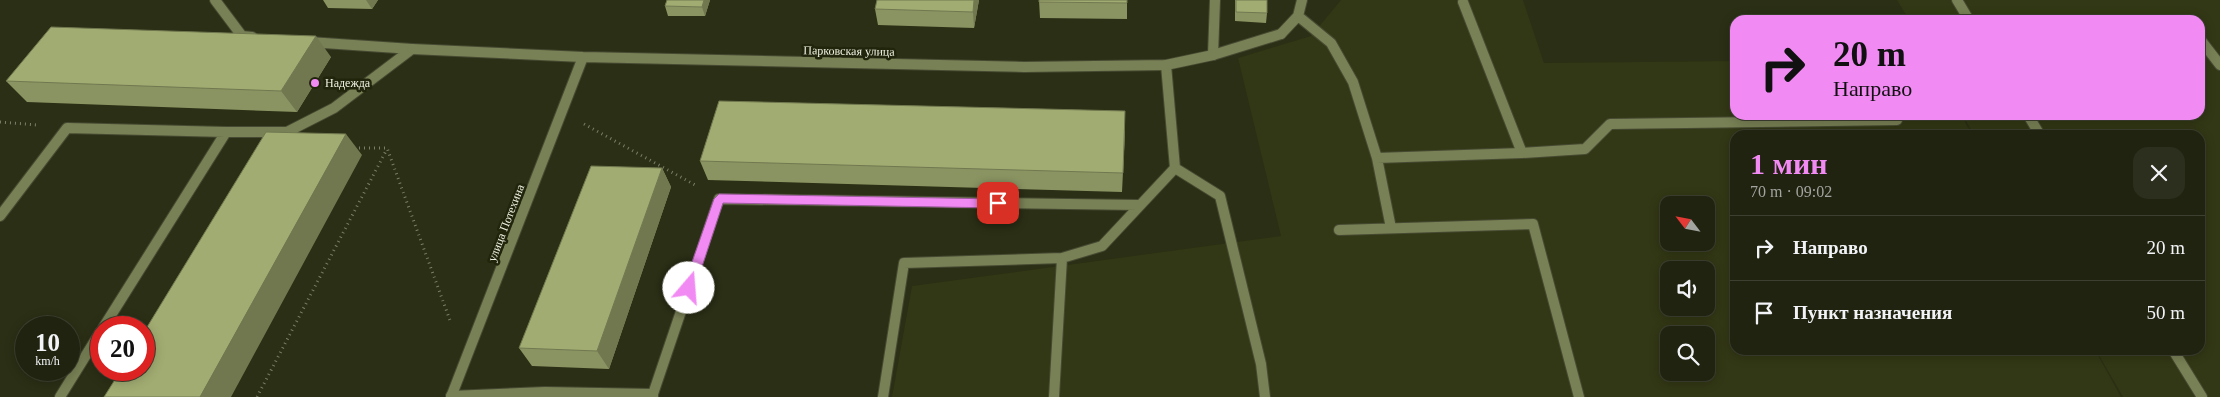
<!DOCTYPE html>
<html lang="ru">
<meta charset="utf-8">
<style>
:root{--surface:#202310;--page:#2d2f1e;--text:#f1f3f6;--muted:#a2a49f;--line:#3d4030;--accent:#f28af3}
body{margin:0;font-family:"Times New Roman",serif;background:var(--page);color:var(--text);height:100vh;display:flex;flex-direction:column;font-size:19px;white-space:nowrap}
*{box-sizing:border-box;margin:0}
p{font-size:16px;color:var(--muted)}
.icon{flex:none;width:28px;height:28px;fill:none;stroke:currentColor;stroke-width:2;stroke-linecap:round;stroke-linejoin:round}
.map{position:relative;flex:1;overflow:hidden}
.panel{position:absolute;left:1730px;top:130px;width:475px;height:225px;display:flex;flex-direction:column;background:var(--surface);border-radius:15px;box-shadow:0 2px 12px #0003,0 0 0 1px var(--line)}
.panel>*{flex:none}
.banner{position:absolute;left:1730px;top:15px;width:475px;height:105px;border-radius:15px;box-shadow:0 2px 12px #0003,0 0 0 1px var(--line);background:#f28af3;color:#111;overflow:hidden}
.needle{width:32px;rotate:302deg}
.buttons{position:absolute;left:1660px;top:196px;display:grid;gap:10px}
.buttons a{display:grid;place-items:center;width:55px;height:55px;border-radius:10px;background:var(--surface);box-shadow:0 2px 12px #0003,0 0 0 1px var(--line);font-size:25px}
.speed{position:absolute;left:15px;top:316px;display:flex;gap:10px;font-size:25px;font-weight:700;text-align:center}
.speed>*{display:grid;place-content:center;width:65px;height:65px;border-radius:50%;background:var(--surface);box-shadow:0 2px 12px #0003,0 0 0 1px var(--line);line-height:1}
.speed small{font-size:12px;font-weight:400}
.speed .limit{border:8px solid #d22;background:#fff;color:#111}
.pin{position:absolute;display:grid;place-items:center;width:42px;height:42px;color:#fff;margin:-21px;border-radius:10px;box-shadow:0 2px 8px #0006}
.me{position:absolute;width:55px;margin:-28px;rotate:18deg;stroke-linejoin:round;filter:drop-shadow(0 0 4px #0008)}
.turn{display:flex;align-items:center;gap:18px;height:105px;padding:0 20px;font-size:22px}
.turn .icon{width:65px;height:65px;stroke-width:2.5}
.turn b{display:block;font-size:35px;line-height:42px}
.round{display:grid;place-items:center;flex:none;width:52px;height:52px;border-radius:15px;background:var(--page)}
.headline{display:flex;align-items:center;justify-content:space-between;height:85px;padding:0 20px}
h1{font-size:30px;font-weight:700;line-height:38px;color:var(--accent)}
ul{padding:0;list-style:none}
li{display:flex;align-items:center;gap:15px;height:65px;padding:0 20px;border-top:1px solid var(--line)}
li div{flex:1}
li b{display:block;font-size:19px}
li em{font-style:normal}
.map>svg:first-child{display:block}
.built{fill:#323715;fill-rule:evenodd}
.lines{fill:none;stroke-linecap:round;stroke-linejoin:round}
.service-casing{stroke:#464a32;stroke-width:12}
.minor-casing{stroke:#464a32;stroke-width:12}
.path{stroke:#7b7f69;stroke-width:3;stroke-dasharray:1 4;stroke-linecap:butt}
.service{stroke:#788055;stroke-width:10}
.minor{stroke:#788055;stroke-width:10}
.wall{fill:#8a9462}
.shaded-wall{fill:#717850}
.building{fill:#a1ac72;stroke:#717850}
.route{fill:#f28af3;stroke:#9d5a9e}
.poi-dot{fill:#f28af3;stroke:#21250b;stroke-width:2}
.labels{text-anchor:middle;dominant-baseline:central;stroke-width:5;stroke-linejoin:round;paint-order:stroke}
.street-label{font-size:12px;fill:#eff2e2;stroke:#21250b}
.poi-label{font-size:12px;fill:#eff2e2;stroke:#21250b;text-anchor:start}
</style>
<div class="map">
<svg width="2220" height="397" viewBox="0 0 2220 397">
<rect width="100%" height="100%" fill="#2b2f15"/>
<path class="built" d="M1341 0H1523L1544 63 1735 61V115H1961L1972 135H1735V350H2095L2121 397H892L912 286 1281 236 1238 58 1311 36ZM1669 205H1706V242H1669ZM1669 270H1706V308H1669ZM1669 335H1706V372H1669Z
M1897 0H2220V397H2123L2096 350H2200V135H1974L1963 115H2200V20H1909Z"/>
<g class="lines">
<g class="service-casing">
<path id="service" d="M215 0 242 36 252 37
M1957 0 1969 20
M1298 16 1331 43 1353 82 1377 158 1522 153 1463 2
M1281 34 1298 16 1302 0
M2200 39 2220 65
M309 42 412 49
M1213 55 1215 0
M2028 115 2040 135
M226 132H287L334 108 412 49
M1522 153 1585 149 1610 124 1897 120
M1377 158 1391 228
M1175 168 1220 196 1261 364 1265 397
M0 216 67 128 226 132 103 328
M1339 230 1533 224 1579 397
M2173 350 2202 397
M653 394 719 199 1138 205
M451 396 545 392 653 394V397
M60 397 101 331
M883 397 904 263 1062 258 1102 246 1175 168 1166 65
M1054 397 1062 258"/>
</g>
<g class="minor-casing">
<path id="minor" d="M412 49 583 57 1024 67 1166 65 1213 55 1281 34
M451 397 583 57"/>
</g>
<path class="path" d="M0 122 37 125
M584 124 697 186
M354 148H387L451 323
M257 397 387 149"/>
<use href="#service" class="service"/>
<use href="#minor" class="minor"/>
</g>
<path class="wall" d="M323 0H378L372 9 328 8Z
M667 0H710L705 16H668L665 6Z
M979 0 974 28 878 25 875 9Z
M1039 0H1127V19L1040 18Z
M1235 0H1267V13L1266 23 1235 21Z
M331 57 297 112 27 102 6 81Z
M1125 131 1122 192 708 180 700 161Z
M662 168 671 187 609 369 532 366 519 348Z"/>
<path class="shaded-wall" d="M366 0H378L372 9Z
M704 0H710L705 16 702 7Z
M974 0H979L974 28 973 12Z
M316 36 331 57 297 112 281 91Z
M1125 111V131L1122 192 1123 173Z
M346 134 362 155 231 397H200Z
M662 168 671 187 609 369 597 351Z"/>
<path class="building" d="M667 0H704L702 7 665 6Z
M877 0H974L973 12 875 9Z
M1039 0H1127V3L1039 2Z
M1236 0H1267V13L1236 12Z
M51 27 316 36 281 91 6 81Z
M719 101 1125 111 1123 173 700 161Z
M266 132 346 134 200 397H104L121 370H144V332Z
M591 166 662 168 597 351 519 348Z"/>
<path class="route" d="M719 194 998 199 1004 203 998 208 723 203 695 288 689 293 683 288 714 199Z"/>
<circle class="poi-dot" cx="315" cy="83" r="5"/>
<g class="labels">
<g class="street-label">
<text transform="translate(849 51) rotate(1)">Парковская улица</text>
<text transform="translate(506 223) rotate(-69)">улица Потехина</text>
</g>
<g class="poi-label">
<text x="325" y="83">Надежда</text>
</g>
</g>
</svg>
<div class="buttons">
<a><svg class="needle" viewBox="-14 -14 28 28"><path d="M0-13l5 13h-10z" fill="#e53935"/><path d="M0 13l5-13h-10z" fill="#a2a49f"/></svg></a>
<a><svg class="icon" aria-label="sound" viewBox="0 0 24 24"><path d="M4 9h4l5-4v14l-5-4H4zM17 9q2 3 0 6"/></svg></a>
<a><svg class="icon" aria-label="search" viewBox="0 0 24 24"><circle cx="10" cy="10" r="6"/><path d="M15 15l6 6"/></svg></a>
</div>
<div class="speed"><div>10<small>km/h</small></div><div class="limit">20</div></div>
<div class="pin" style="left:998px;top:203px;background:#d93025"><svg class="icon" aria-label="arrive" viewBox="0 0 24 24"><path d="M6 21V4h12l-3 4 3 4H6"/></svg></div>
<svg class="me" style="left:689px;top:288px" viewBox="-20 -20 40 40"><circle r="19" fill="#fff"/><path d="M0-13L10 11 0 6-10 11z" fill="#f28af3"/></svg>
<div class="banner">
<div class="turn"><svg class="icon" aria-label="right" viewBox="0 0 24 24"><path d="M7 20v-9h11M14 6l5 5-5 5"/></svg><div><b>20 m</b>Направо</div></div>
</div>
<section class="panel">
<div class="headline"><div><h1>1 мин</h1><p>70 m · 09:02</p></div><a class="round"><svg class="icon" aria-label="close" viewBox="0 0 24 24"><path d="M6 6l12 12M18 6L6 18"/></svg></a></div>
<ul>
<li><svg class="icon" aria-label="right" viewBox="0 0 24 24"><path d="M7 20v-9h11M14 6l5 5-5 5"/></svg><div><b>Направо</b></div><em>20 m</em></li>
<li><svg class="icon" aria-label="arrive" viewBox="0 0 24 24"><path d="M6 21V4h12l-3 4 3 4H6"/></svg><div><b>Пункт назначения</b></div><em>50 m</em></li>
</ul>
</section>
</div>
